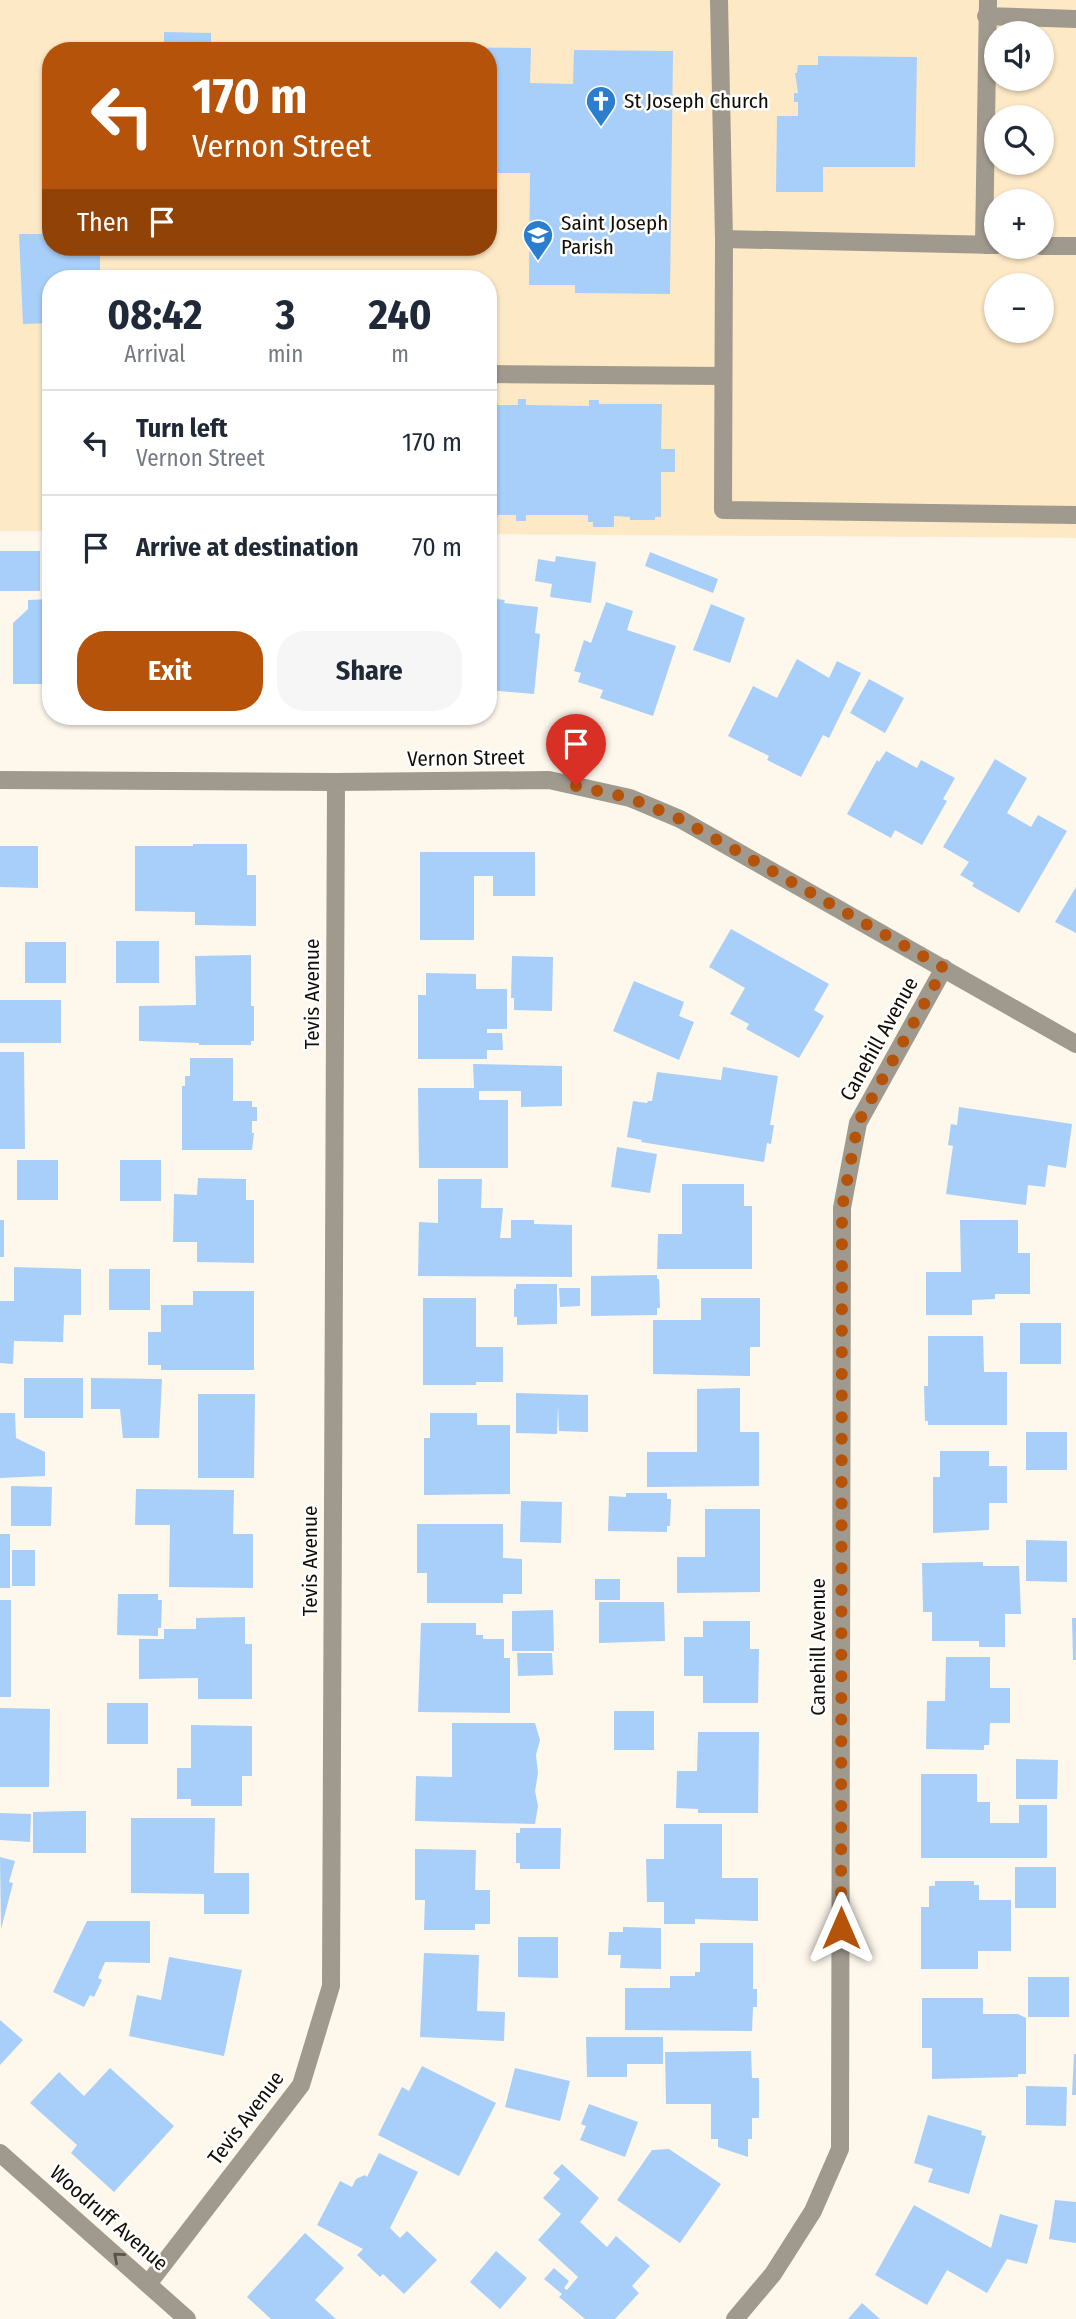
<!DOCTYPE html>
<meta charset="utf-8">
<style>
:root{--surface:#fff;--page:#f6f6f7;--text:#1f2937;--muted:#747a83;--line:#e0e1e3;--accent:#b45309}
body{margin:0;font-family:"Fira Sans Condensed",sans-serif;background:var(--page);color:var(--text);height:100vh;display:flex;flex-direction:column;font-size:26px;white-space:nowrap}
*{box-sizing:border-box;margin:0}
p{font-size:23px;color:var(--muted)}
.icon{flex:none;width:38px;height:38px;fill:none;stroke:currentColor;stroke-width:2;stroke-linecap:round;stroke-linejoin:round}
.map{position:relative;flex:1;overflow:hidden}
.panel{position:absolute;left:42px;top:270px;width:455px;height:455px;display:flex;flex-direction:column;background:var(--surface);border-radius:28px;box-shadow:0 2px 5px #0004}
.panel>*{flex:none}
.guide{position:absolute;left:42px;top:42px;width:455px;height:214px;border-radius:28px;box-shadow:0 2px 5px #0004;background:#b45309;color:#fff;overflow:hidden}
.buttons{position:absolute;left:984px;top:21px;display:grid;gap:14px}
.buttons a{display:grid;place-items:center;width:70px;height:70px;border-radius:50%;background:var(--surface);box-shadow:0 2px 5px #0004;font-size:35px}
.pin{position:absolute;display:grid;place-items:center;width:60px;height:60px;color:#fff;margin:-72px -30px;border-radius:50% 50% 50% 0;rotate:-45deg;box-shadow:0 0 7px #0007}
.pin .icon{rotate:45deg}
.me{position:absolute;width:77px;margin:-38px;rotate:0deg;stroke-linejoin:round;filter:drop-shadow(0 0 5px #0008)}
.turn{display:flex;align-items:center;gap:24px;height:147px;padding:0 35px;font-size:32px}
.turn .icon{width:91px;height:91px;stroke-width:2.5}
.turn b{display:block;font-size:49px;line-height:60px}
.then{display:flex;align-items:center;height:66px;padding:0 35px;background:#0003;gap:14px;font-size:26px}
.eta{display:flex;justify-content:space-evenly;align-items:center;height:119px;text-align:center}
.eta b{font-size:42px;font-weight:700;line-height:49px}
.button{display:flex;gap:14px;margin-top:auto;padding:14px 35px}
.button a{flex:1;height:80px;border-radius:28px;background:var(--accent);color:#fff;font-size:28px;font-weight:700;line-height:80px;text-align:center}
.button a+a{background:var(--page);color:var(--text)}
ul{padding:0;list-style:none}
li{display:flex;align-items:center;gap:21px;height:105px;padding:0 35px;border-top:2px solid var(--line)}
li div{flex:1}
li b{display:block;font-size:26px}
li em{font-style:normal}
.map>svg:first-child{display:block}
.built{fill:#fde9c6;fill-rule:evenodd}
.building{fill:#a8cff9}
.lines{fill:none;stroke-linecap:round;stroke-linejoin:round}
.service{stroke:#a0998e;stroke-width:18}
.minor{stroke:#a0998e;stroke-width:18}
.tertiary{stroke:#a0998e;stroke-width:18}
.oneway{stroke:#59534a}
.route{stroke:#b45309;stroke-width:12;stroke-dasharray:0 21.6}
.labels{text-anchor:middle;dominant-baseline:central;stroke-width:5;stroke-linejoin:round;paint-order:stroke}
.poi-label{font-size:21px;fill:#120d05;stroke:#fff;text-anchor:start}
.street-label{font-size:21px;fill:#120d05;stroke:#fff}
</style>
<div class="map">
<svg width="1076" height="2319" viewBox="0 0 1076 2319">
<rect width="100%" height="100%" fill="#fef7ec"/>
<path class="built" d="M0 0H1076V538L488 534V278H51V531H0ZM996 33H1041V79H996ZM51 51H488V247H51ZM996 117H1041V163H996ZM996 201H1041V247H996ZM996 285H1041V331H996Z"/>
<path class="building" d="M164 32 211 33V51H164Z
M248 46 531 48 530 83 573 84 574 50 673 51 670 294 575 293V285H529L530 173H488V51H248Z
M818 56 917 57 915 167H823V192H776L777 116H798V102H794V93H798L795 73H797L798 65H818Z
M19 234H51V247H100V278H51V323L23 324Z
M518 399H526V405L589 406V400H599V404H662L661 449H675V472H661V517H655V520H630V517L614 516V527H593V522H588V515H526V521H516V515H488V405H518Z
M0 551H40V591H0Z
M650 552 718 579 713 593 645 566Z
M556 556 596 562 591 603 550 597 552 584 535 581 538 559 555 562Z
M488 598 505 600 504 603 538 607 535 633 540 634 534 694 488 690Z
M51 599V684H13V623L28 609V600Z
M606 602 633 611 627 630 676 646 653 716 600 698 603 690 578 682 581 673 574 671 584 640 591 643Z
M711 604 745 618 730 663 693 650Z
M797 659 829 678 837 661 861 673 829 738 823 735 801 777 767 760 769 756 728 736 753 686 777 698Z
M869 679 904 698 885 733 850 713Z
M886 751 917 768 921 760 955 778 943 799 947 801 922 845 895 830 891 838 847 814 877 760 879 762Z
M995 759 1027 778 1007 813 1031 827 1038 815 1067 831 1019 913 972 886 974 883 960 875 969 862 943 847Z
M193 844H247V875H256V926L195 925V912L135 911V846H193Z
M0 846H38V888L0 887Z
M420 852H535V896H493V876H474V940H420Z
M1076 887V933L1055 922Z
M731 929 829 984 814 1010 824 1016 799 1058 746 1029 749 1024 730 1014 745 988 709 967Z
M116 941H159V983H116Z
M25 942H66V983H25Z
M251 955V1006H254V1041H251V1045H199V1043L139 1041V1006L196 1005 195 956Z
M512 956 553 957 552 1011 514 1010V998H511Z
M426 973 476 974V989H507V1029H487V1033H502L503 1050H487V1059H418V995H426Z
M634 981 684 1002 679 1016 694 1022 679 1060 613 1031Z
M0 1000H61V1043H0Z
M0 1052H24L25 1149H0Z
M190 1058H233V1101H252V1107H257V1121H252V1133H254L252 1150H182V1086H185V1076H190Z
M473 1064 562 1066V1106L521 1107V1091H479V1100H508V1168H419L418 1088H474Z
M723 1067 778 1076 770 1125H774L771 1144 767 1143 764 1162 641 1142 642 1140 627 1137 633 1101 647 1103 648 1101H652L657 1072 721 1080Z
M959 1107 1072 1124 1066 1168 1048 1165 1045 1187 1028 1185 1026 1205 946 1194 953 1146 948 1145 951 1124 957 1125Z
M617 1147 657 1154 650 1193 611 1187Z
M17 1160H58V1200H17Z
M120 1160H161V1201H120Z
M198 1178 246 1179V1200H254V1263L197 1262V1242H173L174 1194 197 1195Z
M438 1179H482L481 1208H503L500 1238H511V1220H534V1224L572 1225V1277L418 1276 419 1222 438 1223Z
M682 1184H744V1206H752V1269H657L658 1234H682Z
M0 1220H4V1257H0Z
M960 1220H1018V1253H1030V1294H995V1299L972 1300V1315H926V1272H961Z
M14 1267 81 1269V1315H64L63 1342 14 1341 13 1364 0 1363V1301H14Z
M109 1269H150V1310H109Z
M657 1275V1279H659L660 1308H657V1315L591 1316V1276Z
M516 1284H557V1324L517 1325V1317H514V1289H516Z
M559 1288H580V1306L560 1307Z
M193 1291H254V1370H161V1365H148V1332H161V1305H193Z
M423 1298H476V1347H503V1382H476V1385H423Z
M701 1298H760V1347H750V1376L653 1374V1320H701Z
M1020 1323H1061V1364H1020Z
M928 1336H983L984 1372H1007V1425H928V1421H925L924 1386H928Z
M24 1378H83V1418H24Z
M91 1378 162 1379 159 1438H123L120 1409H91Z
M740 1388V1432H759V1486L647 1487V1452H697V1389Z
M516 1393 588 1395V1432L559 1431 558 1405 557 1434 516 1433Z
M198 1394H255L254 1478H198Z
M0 1413H15L16 1438 45 1452V1476L0 1478Z
M430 1413H477V1425H510V1494L424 1495V1438H430Z
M1026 1432H1067V1470H1026Z
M940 1451H989V1466H1007V1503H989V1530L933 1533V1477H940Z
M11 1486 52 1487 51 1526H11Z
M136 1489 234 1490 233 1534H253V1588L169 1587 170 1525H135Z
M626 1493H667V1499H671L670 1526H667V1532L608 1531 609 1496 626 1497Z
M521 1501 562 1502 561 1543 520 1542Z
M705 1509H760V1592L677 1593V1557H705Z
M417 1524H503V1558L522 1559V1594H503V1603H427V1573H417Z
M0 1534H10V1588H0Z
M1026 1540 1067 1541V1582L1026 1581Z
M12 1550H35V1586H12Z
M983 1562V1566H1019L1021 1614H1005V1647H979V1641H932V1612H923L922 1563Z
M595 1579H620V1600H595Z
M118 1594H158V1600H162L161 1628H158V1636L117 1635Z
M0 1600H11V1697H0Z
M599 1602H664L665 1641 599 1643Z
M553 1610 554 1651H512V1611Z
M245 1617V1644H252V1699H198V1678L139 1679V1639H164V1629H196V1618Z
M1072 1618H1076V1660H1073Z
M703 1621H750V1649H759L758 1703H703V1676H684V1637H703Z
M421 1623H476V1635H483V1639H504V1658H510V1713L418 1712Z
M517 1653H552L553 1675 518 1676Z
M946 1657H990V1688H1010V1723H990L989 1745H984V1750L926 1749 927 1701H945Z
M107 1703H148V1744H107Z
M0 1708 50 1709 49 1787H0Z
M614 1711H654V1750H614Z
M452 1723H535L540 1740 536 1755 538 1773 535 1791 538 1806 535 1824 415 1821 416 1776 452 1777Z
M191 1725 252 1726V1776H242V1806H191V1799H177V1768H191Z
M698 1732H759L758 1813H698V1809L676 1808 677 1771H697Z
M1016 1759 1058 1760 1057 1799H1016Z
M921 1774H977V1802H990V1823H1019V1805H1047V1858H921Z
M75 1811H86V1853H33V1812Z
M0 1813 31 1814 30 1842 0 1840Z
M131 1818H215L214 1873H249V1914H204V1894L131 1893Z
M664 1824H722V1878H758V1921L695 1919V1924H664V1902H647L646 1859H664Z
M520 1828H561L560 1869H520V1863H516V1833H520Z
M415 1849 476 1850 475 1890H490V1924H475V1930H424L425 1900H415Z
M0 1857 15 1861 9 1882 13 1883 1 1929Z
M1015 1867H1056V1908H1015Z
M935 1881H974V1885H979V1900H1011V1951H978V1969H921V1907H929V1886H935Z
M87 1921H150V1963L105 1962 98 1978 102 1980 94 1997 90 1995 84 2007 53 1992Z
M623 1927 661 1928V1969L620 1968 621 1955H608L609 1932H623Z
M518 1937H558V1978L518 1977Z
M700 1943H753V1989H757V2007H753L752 2031 625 2030V1988H670V1976H695V1972H700Z
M424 1953 479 1955 477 2011 505 2012 504 2041 420 2037Z
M169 1957 242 1970 224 2056 129 2036 137 1995 161 2000Z
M1028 1977H1069V2017H1028Z
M922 1998H983V2014H1018L1026 2018V2074H1018V2077L932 2079V2048H922Z
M0 2020 23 2040 0 2065Z
M586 2037H663V2064H627V2077H587Z
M751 2051 752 2078H759V2118H752V2139H748V2157L718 2147V2139H711V2104H666L665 2052Z
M1074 2054H1076V2095H1072Z
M422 2066 496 2103 459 2176 378 2135 402 2087 409 2091Z
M110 2068 174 2126 114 2192 71 2153 77 2145 30 2103 59 2072 84 2096Z
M515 2068 570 2081 560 2121 505 2107Z
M1026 2086 1067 2087 1066 2126 1026 2125Z
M589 2104 638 2122 625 2157 580 2140 586 2126 581 2124Z
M928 2115 982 2131 981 2135 986 2136 969 2194 928 2182 933 2169 914 2163Z
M669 2149 721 2184 680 2243 617 2200 652 2150Z
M379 2153 418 2172 390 2228 400 2238 407 2231 437 2260 404 2294 383 2274 380 2277 357 2255 363 2249 317 2225 340 2181 352 2187 356 2179 365 2175 367 2177Z
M562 2164 599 2198 580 2222 607 2247 616 2236 650 2266 632 2286 639 2293 615 2319H585L559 2297 562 2294 544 2279 554 2268 569 2281 564 2288 567 2290 578 2277 538 2240 561 2214 543 2198 560 2179 553 2173Z
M1055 2200 1076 2202V2243L1049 2239Z
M914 2205 991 2248 1000 2214 1038 2225 1027 2264 1007 2259 987 2293 947 2270 927 2305 875 2275Z
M305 2233 344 2268 315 2300 336 2319H271L247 2297Z
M496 2251 527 2278 500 2309 470 2282Z
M862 2303 880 2319H848Z"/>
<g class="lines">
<path class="service" d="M719 0 724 239 723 510 1076 515
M986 16 1076 19
M724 239 996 245
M984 245 988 0
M1041 246H1076
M488 374 723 376"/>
<path class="minor" d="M0 780 336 782 549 780 630 798 680 819 1076 1044
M148 2284 301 2085 331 1986 336 782
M735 2319 773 2274 813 2211 840 2149 842 1208 858 1123 944 968"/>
<path class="tertiary" d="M0 2153 187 2319"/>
</g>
<defs><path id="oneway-chevron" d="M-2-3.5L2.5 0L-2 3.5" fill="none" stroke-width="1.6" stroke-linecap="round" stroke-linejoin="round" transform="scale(1.75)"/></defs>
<use class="oneway" href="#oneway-chevron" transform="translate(118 2257) rotate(-139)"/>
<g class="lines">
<path class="route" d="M576 786 630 798 680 819 944 968 858 1123 842 1208 841 1928"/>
</g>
<defs>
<g id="church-pin" transform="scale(1.575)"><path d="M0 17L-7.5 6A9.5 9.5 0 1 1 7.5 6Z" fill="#2b7ecd" stroke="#fff"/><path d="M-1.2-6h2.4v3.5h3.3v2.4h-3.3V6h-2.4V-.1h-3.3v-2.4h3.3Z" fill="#fff"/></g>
<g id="school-pin" transform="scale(1.575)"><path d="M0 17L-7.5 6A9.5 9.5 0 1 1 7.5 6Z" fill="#2b7ecd" stroke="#fff"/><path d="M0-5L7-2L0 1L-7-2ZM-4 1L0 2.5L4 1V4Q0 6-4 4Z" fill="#fff"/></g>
</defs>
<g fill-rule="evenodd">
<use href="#church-pin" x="601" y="101"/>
<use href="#school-pin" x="538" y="235"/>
</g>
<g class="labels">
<g class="poi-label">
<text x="624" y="101">St Joseph Church</text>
<text x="561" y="223">Saint Joseph<tspan x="561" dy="24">Parish</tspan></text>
</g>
<g class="street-label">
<text transform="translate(466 758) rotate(-1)">Vernon Street</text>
<text transform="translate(312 994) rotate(-90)">Tevis Avenue</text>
<text transform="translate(879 1039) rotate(-61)">Canehill Avenue</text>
<text transform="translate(310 1561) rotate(-90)">Tevis Avenue</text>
<text transform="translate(818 1647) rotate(-90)">Canehill Avenue</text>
<text transform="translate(246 2118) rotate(-53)">Tevis Avenue</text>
<text transform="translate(109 2218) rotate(41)">Woodruff Avenue</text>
</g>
</g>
</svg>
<div class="buttons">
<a><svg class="icon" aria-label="sound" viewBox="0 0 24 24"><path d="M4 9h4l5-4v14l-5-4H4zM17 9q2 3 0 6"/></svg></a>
<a><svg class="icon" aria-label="search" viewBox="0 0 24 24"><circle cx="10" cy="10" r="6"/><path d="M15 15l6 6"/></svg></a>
<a>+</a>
<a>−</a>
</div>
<div class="pin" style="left:576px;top:786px;background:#d93025"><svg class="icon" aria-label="arrive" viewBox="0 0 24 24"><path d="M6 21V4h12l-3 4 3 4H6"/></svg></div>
<svg class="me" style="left:841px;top:1928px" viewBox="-20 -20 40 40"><path d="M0-17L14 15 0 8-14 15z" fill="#b45309" stroke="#fff" stroke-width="4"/></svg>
<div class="guide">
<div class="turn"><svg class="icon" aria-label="left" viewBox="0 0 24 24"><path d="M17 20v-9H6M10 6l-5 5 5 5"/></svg><div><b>170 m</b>Vernon Street</div></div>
<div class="then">Then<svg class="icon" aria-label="arrive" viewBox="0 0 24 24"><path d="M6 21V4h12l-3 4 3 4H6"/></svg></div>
</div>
<section class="panel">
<div class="eta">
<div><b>08:42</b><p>Arrival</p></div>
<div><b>3</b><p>min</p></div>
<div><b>240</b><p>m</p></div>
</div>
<ul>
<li><svg class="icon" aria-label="left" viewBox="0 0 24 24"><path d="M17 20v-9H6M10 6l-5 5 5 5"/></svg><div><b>Turn left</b><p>Vernon Street</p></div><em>170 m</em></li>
<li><svg class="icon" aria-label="arrive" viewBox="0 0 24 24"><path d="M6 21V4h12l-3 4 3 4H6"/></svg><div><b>Arrive at destination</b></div><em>70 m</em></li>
</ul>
<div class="button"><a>Exit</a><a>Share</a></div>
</section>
</div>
